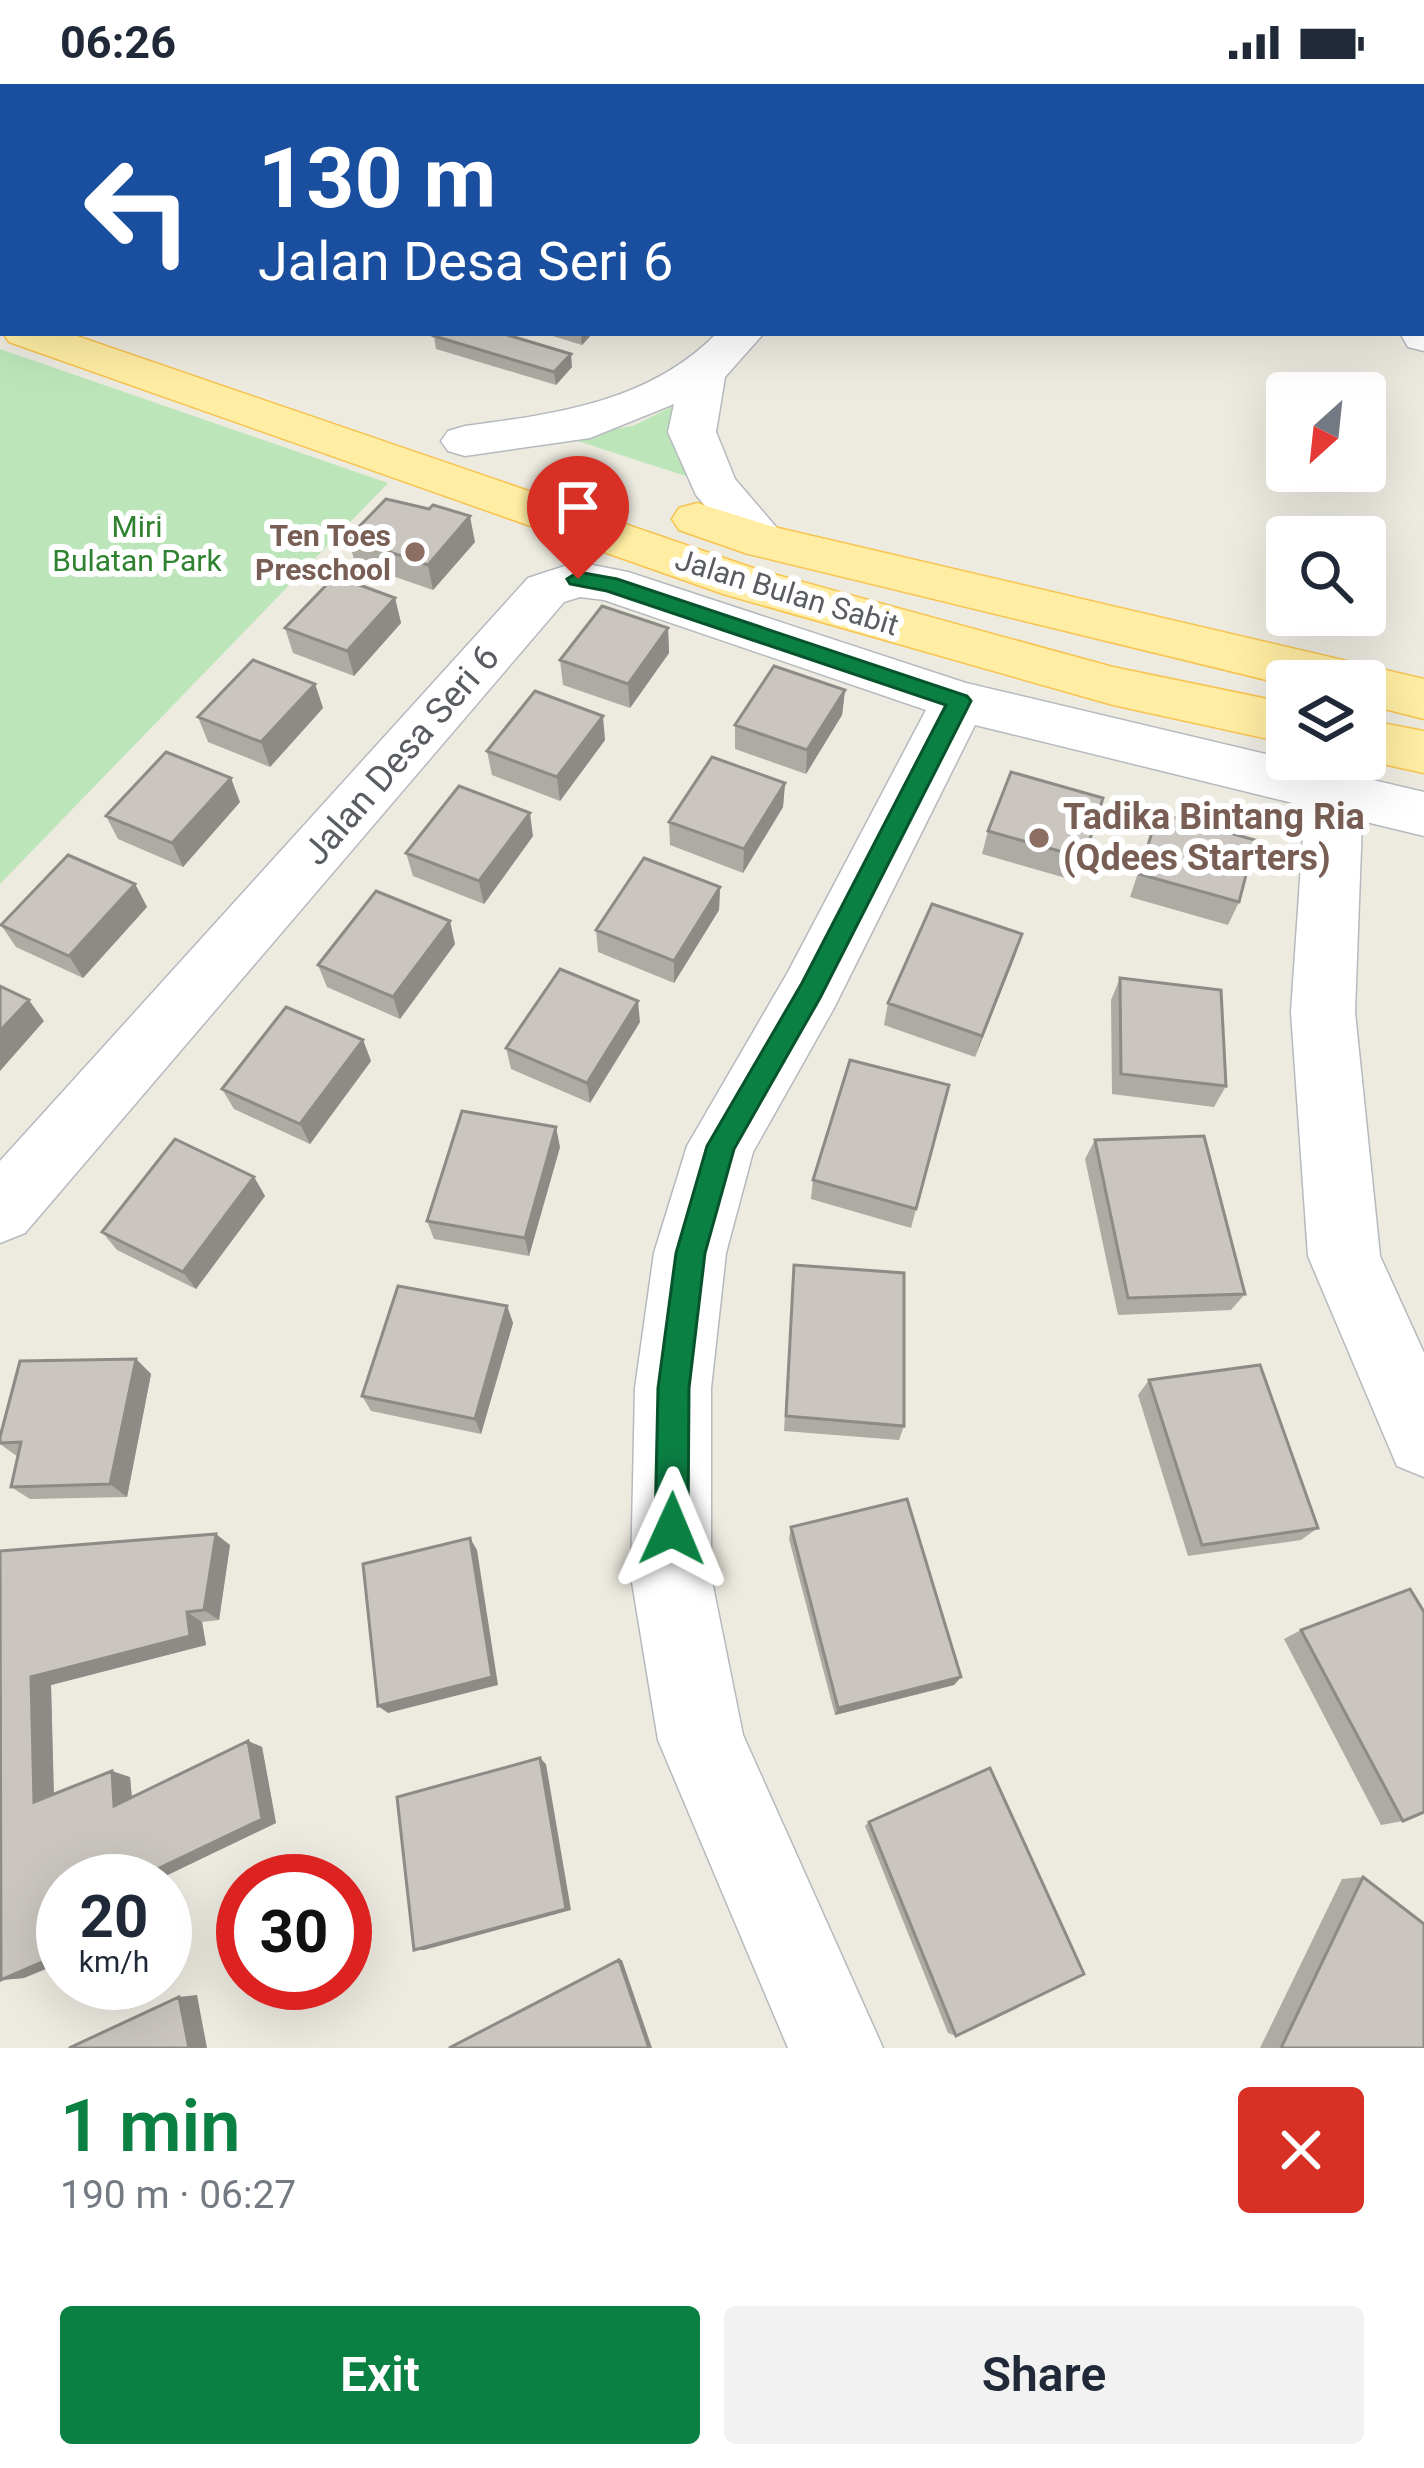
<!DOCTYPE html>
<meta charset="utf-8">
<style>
:root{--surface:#fff;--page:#f2f2f3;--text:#1f2937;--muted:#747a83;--accent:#0b8043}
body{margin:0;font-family:Roboto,sans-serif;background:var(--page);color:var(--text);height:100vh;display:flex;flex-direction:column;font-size:45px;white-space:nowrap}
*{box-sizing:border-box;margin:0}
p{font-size:39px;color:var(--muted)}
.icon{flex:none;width:66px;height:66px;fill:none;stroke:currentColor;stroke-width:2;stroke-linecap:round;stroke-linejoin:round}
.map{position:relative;height:1964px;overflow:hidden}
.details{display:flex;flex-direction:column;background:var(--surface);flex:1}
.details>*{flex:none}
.banner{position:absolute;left:0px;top:0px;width:1425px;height:252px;box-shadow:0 12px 48px #0002;background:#1a4fa0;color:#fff;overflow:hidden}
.needle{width:78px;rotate:207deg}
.controls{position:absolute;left:1266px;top:288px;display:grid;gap:24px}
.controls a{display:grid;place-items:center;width:120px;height:120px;border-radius:12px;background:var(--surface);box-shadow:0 12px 48px #0002;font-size:60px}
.speed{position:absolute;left:36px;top:1770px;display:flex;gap:24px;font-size:60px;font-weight:700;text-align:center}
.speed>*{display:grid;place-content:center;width:156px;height:156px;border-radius:50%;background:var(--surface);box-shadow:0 12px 48px #0002;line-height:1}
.speed small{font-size:30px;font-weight:400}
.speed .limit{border:18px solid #d22;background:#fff;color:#111}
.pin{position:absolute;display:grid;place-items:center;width:102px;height:102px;color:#fff;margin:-123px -51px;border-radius:50% 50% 50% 0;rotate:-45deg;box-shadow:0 0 12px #0007}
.pin .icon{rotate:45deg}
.me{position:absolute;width:132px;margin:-66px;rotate:1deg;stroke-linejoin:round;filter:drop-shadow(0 0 9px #0008)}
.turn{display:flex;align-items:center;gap:42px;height:252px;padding:0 60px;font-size:54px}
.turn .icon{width:156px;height:156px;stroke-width:2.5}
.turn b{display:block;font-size:84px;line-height:102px}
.round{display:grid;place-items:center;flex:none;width:126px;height:126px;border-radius:12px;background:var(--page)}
.summary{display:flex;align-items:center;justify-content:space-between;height:204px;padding:0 60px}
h1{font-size:72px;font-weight:600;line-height:90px;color:var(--accent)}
.button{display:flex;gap:24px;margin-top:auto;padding:24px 60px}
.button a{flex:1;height:138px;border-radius:12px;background:var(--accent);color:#fff;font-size:48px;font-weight:600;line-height:138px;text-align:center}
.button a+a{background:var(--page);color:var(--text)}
.status{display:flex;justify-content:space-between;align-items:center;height:84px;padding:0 60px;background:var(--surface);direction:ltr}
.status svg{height:33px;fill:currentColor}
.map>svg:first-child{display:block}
.green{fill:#bce6ba}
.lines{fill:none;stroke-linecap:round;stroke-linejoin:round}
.minor-casing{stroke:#b6b9be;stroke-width:3}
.major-casing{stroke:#f8c34e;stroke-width:3}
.minor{fill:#fff;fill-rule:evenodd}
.major{fill:#ffeda3;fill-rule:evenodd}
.wall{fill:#aeaaa4}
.shaded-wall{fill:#8d8b86}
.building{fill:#cac6bf;stroke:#8d8b86;stroke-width:3}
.route{fill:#0b8043;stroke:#07532c;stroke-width:3}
.education-dot{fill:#8d6e63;stroke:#fff;stroke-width:4.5}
.labels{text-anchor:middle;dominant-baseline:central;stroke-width:12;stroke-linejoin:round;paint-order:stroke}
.far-park-label{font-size:30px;fill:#2f8330;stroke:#fff}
.far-education-label{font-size:30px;font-weight:bold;fill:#785e54;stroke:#fff;text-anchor:end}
.far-street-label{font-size:30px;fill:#595d62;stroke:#fff}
.street-label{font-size:36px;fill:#595d62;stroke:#fff}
.education-label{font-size:36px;font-weight:bold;fill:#785e54;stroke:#fff;text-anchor:start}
</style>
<div class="status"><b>06:26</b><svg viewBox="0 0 49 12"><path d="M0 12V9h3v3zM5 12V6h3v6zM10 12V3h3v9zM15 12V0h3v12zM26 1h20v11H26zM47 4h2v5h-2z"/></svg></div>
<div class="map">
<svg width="1424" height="1964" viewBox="0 0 1424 1964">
<rect width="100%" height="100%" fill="#edeae0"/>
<path class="green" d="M0 265 388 399 0 800Z
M687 315 692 394 565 353 633 342Z"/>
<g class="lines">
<g class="minor-casing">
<path id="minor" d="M543 0H584L541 3Z
M1422 39H1424V63H1422Z
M0 84H3V108H0Z
M1424 235V267L1408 263 1400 249H1422Z
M717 249H764L725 293 716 348 735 395 788 457 781 469 763 473 745 469 696 411 668 348 674 320 590 354 465 372 448 367 441 357 448 347 465 342C556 330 650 318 717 249Z
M577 478 628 488 966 599 1320 683 1335 679 1355 685 1360 693 1424 708V752L1362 737 1355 928 1380 1172 1424 1269V1393L1397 1382 1308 1172 1291 928 1305 722 975 641 834 924 753 1068 726 1169 711 1304V1492L743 1651 883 1964H788L658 1656 631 1492 635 1304 654 1169 687 1062 788 888 926 626 604 516 580 513 564 518 25 1149 0 1159V1077L528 494Z"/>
</g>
<g class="major-casing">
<path id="major" d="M0 176 3 177V203L0 202Z
M3 249H68L759 486 1113 583 1287 619V659L1113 621 723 510 9 258Z
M697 419 774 443 1424 595V635L1365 620V597H1287V601L745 469 679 446 672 435 679 424Z
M1365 636 1424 647V689L1360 675H1365Z"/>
</g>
<use href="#minor" class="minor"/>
<use href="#major" class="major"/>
</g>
<path class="wall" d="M543 249H593L582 261Z
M434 252 572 283 556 301 436 265Z
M429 425 475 458 433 506 355 479 348 454Z
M395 514 401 539 354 592 293 569 285 544Z
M668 544 669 569 630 624 563 601 560 576Z
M315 600 323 624 270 683 208 658 198 633Z
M845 606 842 631 806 690 735 665V641Z
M605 656 560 717 492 691 487 667Z
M785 699 783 723 743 789 670 761 669 738Z
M1103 714 1076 797 982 770 988 747Z
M240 718 183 783 118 755 106 732Z
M1158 729 1239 818 1228 841 1130 813Z
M533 752 484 820 413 792 406 769Z
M135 800 147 823 83 894 16 863 1 841Z
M720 803 719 826 674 899 598 868 596 846Z
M455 860 400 935 327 903 318 881Z
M1015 872 975 973 884 941 888 919Z
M1120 894 1226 1002 1214 1023 1112 1010 1111 916Z
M640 938 590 1019 511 985 506 964Z
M363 956 371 977 310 1060 234 1025 222 1005Z
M949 1001 911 1144 811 1115 813 1096Z
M1095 1056 1245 1210 1231 1226 1118 1231 1085 1075Z
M560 1063 529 1172 434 1155 427 1137Z
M254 1093 265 1112 196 1205 117 1166 102 1148Z
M794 1181 904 1342 899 1356 784 1347Z
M507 1222 513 1239 481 1350 371 1327 362 1312Z
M136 1275 151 1290 127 1413 30 1415 11 1403 18 1373 0 1360V1353Z
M1149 1296 1318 1444 1301 1456 1188 1472 1138 1311Z
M791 1443 961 1593 954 1601 835 1631 789 1455Z
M230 1461 219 1536 202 1538 206 1561 51 1601 54 1710 130 1693 132 1714 248 1657 262 1663 276 1739 155 1797H63L24 1894 1 1896 0 1467Z
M1301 1546 1403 1737 1381 1741 1284 1555Z
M869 1738 956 1952 948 1949 865 1742Z
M1363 1793 1424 1964H1260L1342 1795Z"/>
<path class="shaded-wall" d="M581 249H593L582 261Z
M571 270 572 283 556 301 554 288Z
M470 432 475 458 433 506 428 481Z
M395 514 401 539 354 592 347 567Z
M668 544 669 569 630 624 628 600Z
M315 600 323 624 270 683 261 658Z
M845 606 842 631 806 690 807 666Z
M603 632 605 656 560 717 557 693Z
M231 694 240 718 183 783 172 759Z
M785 699 783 723 743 789 744 765Z
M530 729 533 752 484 820 479 797Z
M135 800 147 823 83 894 69 872Z
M720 803 719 826 674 899V877Z
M450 837 455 860 400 935 393 913Z
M1022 850 1015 872 975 973 982 952Z
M29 916 44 937 0 987V947Z
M638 917 640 938 590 1019 587 999Z
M363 956 371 977 310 1060 300 1040Z
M556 1043 560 1063 529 1172 525 1154Z
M254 1093 265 1112 196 1205 183 1188Z
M507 1222 513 1239 481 1350 475 1335Z
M136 1275 151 1290 127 1413 110 1400Z
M216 1450 230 1461 219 1536 204 1526Z
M470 1454 477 1466 498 1601 388 1629 378 1622Z
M187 1528 202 1538 206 1561 51 1601 54 1723 34 1718 31 1593Z
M961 1593 954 1601 835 1631 838 1624Z
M248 1657 262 1663 276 1739 155 1797H132Z
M540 1674 546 1680 571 1826 424 1866H414Z
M112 1687 130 1693 133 1727 114 1722Z
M63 1869V1878L24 1894 1 1896Z
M619 1876H622L652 1964H649Z
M197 1911 207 1964H189L179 1913Z"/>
<path class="building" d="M0 11 3 13V40H0Z
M437 249H501L571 270 554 288 434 252Z
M386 415 429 425 433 421 470 432 428 481 348 454Z
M335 492 395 514 347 567 285 544Z
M602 522 668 544 628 600 560 576Z
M253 576 315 600 261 658 198 633Z
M774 582 845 606 807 666 735 641Z
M535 607 603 632 557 693 487 667Z
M166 668 231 694 172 759 106 732Z
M712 673 785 699 744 765 669 738Z
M1011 688 1103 714 1084 774 988 747Z
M459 702 530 729 479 797 406 769Z
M1158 729 1255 756 1239 818 1139 790Z
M68 771 135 800 69 872 1 841Z
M644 774 720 803 674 877 596 846Z
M376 807 450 837 393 913 318 881Z
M932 820 1022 850 982 952 888 919Z
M560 885 638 917 587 999 506 964Z
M1120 894 1221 906 1226 1002 1121 990Z
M0 902 29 916 0 947Z
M286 923 363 956 300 1040 222 1005Z
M850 976 949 1001 916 1125 813 1096Z
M462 1027 556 1043 525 1154 427 1137Z
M1204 1052 1245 1210 1128 1214 1095 1056Z
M175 1055 254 1093 183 1188 102 1148Z
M794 1181 904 1189V1342L786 1332Z
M398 1202 507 1222 475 1335 362 1312Z
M136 1275 110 1400 11 1403 21 1358 0 1359V1353L20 1277Z
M1260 1281 1318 1444 1202 1461 1149 1296Z
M907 1415 961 1593 838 1624 791 1443Z
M216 1450 204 1526 187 1528 190 1552 31 1593 34 1718 112 1687 114 1722 248 1657 262 1735 132 1797H63V1869L1 1896 0 1467Z
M470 1454 492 1593 378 1622 363 1480Z
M1410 1505 1424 1528V1728L1403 1737 1301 1546Z
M540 1674 566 1825 414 1866 397 1713Z
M990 1684 1084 1890 956 1952 869 1738Z
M1363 1793 1424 1840V1964H1281Z
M619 1876 649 1964H449Z
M179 1913 189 1964H69Z"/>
<path class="route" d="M578 488 617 495 967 612 971 617 820 914 734 1065 705 1169 689 1304 688 1445 683 1457 672 1462 660 1457 655 1445 658 1304 676 1169 707 1062 802 899 946 621 607 507 570 500 567 495Z"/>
<g class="education-dot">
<circle cx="415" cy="468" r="12"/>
<circle cx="1039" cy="754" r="12"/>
</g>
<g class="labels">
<g class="far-park-label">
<text x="137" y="442">Miri<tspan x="137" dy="34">Bulatan Park</tspan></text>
</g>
<g class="far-education-label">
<text x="391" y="451">Ten Toes<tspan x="391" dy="34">Preschool</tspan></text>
</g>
<g class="far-street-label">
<text transform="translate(787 508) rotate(17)">Jalan Bulan Sabit</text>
</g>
<g class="street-label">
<text transform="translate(401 671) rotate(-49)">Jalan Desa Seri 6</text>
</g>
<g class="education-label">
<text x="1063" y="733">Tadika Bintang Ria<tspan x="1063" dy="41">(Qdees Starters)</tspan></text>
</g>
</g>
</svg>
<div class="controls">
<a><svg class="needle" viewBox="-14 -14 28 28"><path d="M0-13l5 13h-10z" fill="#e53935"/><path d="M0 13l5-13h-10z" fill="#747a83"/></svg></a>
<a><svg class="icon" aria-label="search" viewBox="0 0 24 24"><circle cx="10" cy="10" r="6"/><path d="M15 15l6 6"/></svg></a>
<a><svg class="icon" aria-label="layers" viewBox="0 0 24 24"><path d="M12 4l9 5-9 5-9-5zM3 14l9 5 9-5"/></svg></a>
</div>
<div class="speed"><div>20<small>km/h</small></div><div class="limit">30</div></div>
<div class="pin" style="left:578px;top:495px;background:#d93025"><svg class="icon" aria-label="arrive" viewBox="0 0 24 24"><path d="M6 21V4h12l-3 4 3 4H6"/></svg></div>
<svg class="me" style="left:672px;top:1445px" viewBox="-20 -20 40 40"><path d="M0-17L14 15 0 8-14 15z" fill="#0b8043" stroke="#fff" stroke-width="4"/></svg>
<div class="banner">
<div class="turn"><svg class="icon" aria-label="left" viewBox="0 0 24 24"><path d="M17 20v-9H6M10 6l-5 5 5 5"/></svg><div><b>130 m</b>Jalan Desa Seri 6</div></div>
</div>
</div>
<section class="details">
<div class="summary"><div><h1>1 min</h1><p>190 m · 06:27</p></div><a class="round" style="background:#d93025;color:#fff"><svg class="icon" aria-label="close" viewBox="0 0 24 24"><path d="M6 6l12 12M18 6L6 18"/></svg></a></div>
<div class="button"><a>Exit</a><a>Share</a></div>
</section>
